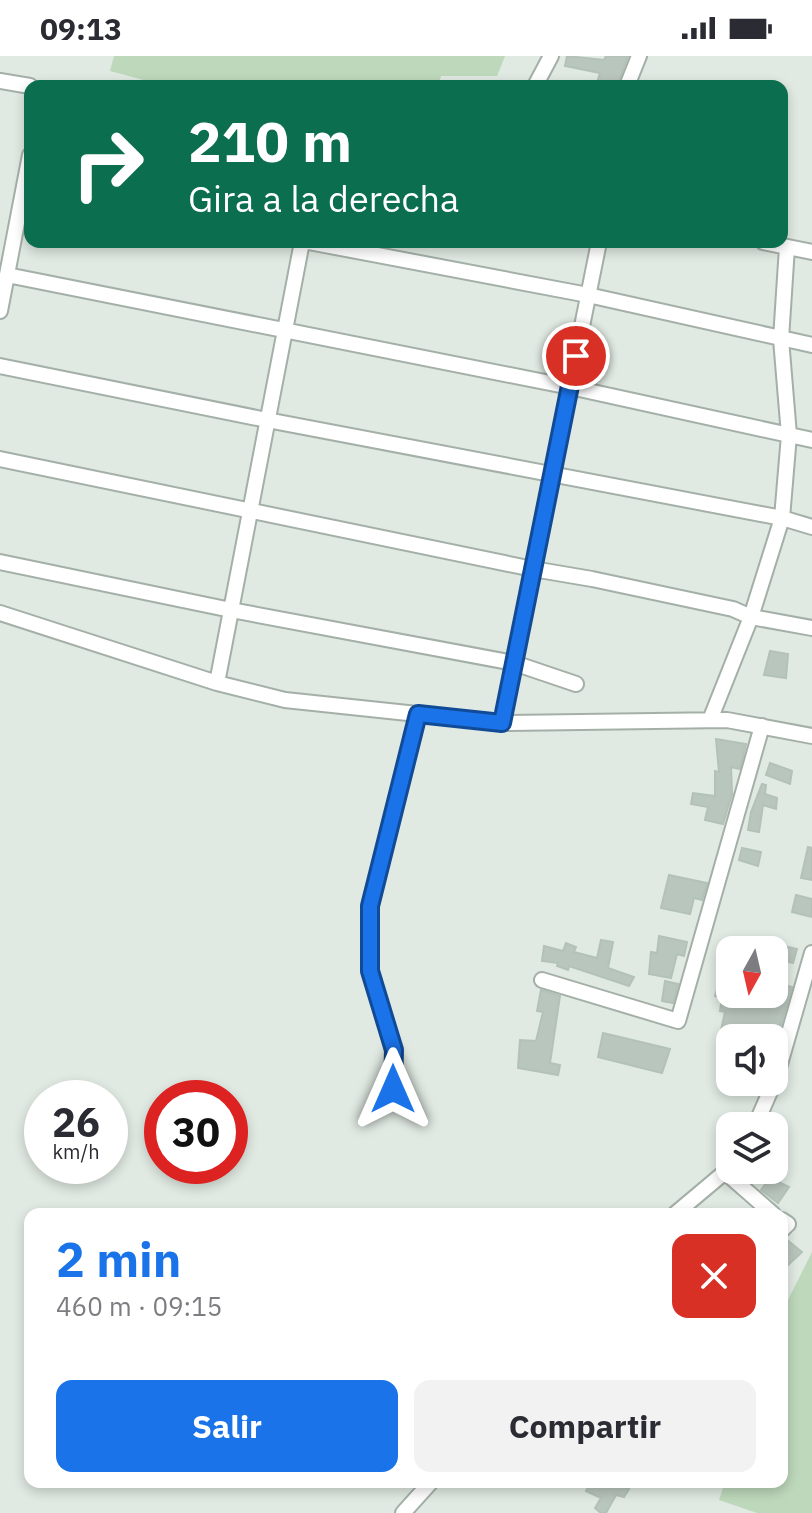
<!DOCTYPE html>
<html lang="es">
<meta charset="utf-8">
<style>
:root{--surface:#fff;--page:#f2f2f3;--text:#2b2b33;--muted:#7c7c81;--accent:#1a73e8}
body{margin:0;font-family:"IBM Plex Sans",sans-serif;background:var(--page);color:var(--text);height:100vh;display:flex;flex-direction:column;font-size:30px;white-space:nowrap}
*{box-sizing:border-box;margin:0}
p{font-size:26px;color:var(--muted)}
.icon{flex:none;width:44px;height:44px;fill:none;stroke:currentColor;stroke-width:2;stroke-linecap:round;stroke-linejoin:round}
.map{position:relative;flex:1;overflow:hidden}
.side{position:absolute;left:24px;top:1152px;width:764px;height:280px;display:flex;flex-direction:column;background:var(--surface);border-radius:16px;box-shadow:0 4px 12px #0003}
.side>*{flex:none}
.banner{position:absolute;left:24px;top:24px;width:764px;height:168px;border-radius:16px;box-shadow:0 4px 12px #0003;background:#0b6e4f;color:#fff;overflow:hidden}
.needle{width:52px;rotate:188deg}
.controls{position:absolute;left:716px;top:880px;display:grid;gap:16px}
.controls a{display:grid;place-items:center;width:72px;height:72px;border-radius:16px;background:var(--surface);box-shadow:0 4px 12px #0003;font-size:40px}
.speed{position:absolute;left:24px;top:1024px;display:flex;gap:16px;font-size:40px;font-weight:700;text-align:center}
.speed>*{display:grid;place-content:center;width:104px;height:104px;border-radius:50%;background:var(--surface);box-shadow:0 4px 12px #0003;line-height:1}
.speed small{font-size:20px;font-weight:400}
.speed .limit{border:12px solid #d22;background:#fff;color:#111}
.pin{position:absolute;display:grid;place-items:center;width:68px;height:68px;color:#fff;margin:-34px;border:4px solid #fff;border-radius:50%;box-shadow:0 2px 8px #0007}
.me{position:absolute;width:88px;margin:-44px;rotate:0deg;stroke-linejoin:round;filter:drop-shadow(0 0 6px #0008)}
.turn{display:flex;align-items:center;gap:28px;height:168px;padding:0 32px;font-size:36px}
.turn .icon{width:104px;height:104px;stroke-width:2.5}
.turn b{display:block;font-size:56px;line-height:68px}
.round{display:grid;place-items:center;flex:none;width:84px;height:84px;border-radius:16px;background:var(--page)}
.overview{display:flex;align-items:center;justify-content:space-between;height:136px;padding:0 32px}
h1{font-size:48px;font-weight:700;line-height:60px;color:var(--accent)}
.button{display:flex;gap:16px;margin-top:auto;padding:16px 32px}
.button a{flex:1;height:92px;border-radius:16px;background:var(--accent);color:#fff;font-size:32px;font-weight:700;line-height:92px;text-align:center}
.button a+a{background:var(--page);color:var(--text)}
.status{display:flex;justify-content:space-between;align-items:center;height:56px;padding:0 40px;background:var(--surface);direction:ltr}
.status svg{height:22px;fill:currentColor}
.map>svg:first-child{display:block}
.green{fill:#bdd8bb}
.building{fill:#b9c6bd;stroke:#b3c2b7;stroke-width:2}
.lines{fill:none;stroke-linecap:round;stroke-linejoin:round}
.minor-casing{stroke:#a4b0a7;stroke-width:18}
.minor{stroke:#fff;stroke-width:14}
.route-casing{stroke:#114b97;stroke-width:20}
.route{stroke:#1a73e8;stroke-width:14}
</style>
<div class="status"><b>09:13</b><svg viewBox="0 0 49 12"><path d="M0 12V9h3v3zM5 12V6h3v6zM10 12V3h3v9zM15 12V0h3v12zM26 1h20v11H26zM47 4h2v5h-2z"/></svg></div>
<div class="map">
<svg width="812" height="1457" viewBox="0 0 812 1457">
<rect width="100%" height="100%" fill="#e0e9e2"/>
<path class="green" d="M114 0H505L497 20H441L438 30H166L110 15Z
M812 1196V1457H757L719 1444 725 1426H782V1256Z"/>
<path class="building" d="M567 0 604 4 606 0H628L617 30H596L600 17 565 10Z
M770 595 788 598 786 622 764 619Z
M716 683 746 688 740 713 731 711 732 738 723 768 705 764 708 751 691 748 693 737 715 740V715L719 716Z
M770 707 792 715 790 728 766 719Z
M762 728 766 729 765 738 777 742 776 753 763 749 759 776 748 774 751 756Z
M808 791 812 792V824L801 822Z
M742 792 761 796 758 810 739 804Z
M669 819 707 827 702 844 694 842 690 858 661 852Z
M796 839 812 843V861L792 856Z
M659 880 687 886 684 900 677 898 671 922 649 918 651 896 657 897Z
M601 884 613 886 608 912 634 921 629 930 569 910 568 914 557 910 558 907 542 905 544 890 563 895 566 887 576 891 574 896 597 902Z
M774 888 797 893 793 907 774 902Z
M727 900 730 901V938L770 946 775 927 792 931 779 975 768 972 765 977 756 975 754 982H738L739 978 721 974 725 956 720 955 722 942 715 940Z
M665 925 678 928 673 947 662 945Z
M541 934 560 940 550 1007 560 1009 558 1019 518 1012 520 984 536 985 543 956 537 955Z
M603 977 670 993 662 1017 598 1001Z
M770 1122 789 1131 778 1147 761 1134Z
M786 1183 802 1196 787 1210 782 1206V1184Z
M591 1426 607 1428 609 1426 629 1433 624 1441 616 1439 606 1457H601L595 1452 601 1442 586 1435Z"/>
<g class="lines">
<g class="minor-casing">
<path id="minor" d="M0 25 30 30
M535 30 551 0
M627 30 639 0
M309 186 588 239 812 289
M763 186 812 196
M7 219 570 331 812 384
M0 255 30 99
M0 310 267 364 782 462 812 471
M0 403 533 513 592 523 733 553 751 561 812 572
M0 506 231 554 514 607 576 628
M0 557 217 627 285 644 502 667 727 664 812 680
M217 627 302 186
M710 664 751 561 782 462 789 379 781 283 787 191
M502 667 599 186
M542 924 678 965 762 670
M393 1033 394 994 370 915V850L418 658
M755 1070 776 1022 812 897
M725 1116 773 1158
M675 1158 725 1116 730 1108
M782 1164 788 1168 782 1174
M403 1457 431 1426"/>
</g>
<use href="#minor" class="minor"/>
</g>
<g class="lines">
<g class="route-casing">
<path id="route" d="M393 1033 394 994 370 915V850L418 658 502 667 576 300"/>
</g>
<use href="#route" class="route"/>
</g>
</svg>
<div class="controls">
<a><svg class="needle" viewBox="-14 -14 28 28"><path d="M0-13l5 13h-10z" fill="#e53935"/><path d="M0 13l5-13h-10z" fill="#7c7c81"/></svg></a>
<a><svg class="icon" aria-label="sound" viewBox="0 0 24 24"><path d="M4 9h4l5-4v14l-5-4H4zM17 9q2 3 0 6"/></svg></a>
<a><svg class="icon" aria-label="layers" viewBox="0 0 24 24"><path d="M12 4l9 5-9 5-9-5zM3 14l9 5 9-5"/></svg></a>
</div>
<div class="speed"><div>26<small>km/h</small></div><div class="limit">30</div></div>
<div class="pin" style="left:576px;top:300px;background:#d93025"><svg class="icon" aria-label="arrive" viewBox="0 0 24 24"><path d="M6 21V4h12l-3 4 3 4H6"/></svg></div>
<svg class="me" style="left:393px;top:1033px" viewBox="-20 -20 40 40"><path d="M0-17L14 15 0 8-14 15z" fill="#1a73e8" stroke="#fff" stroke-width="4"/></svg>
<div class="banner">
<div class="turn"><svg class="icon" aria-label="right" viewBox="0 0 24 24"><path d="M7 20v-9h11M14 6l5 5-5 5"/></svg><div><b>210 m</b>Gira a la derecha</div></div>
</div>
<section class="side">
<div class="overview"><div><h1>2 min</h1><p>460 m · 09:15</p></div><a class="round" style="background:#d93025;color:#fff"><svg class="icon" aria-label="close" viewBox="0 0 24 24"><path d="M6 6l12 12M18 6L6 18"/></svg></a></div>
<div class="button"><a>Salir</a><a>Compartir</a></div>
</section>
</div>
